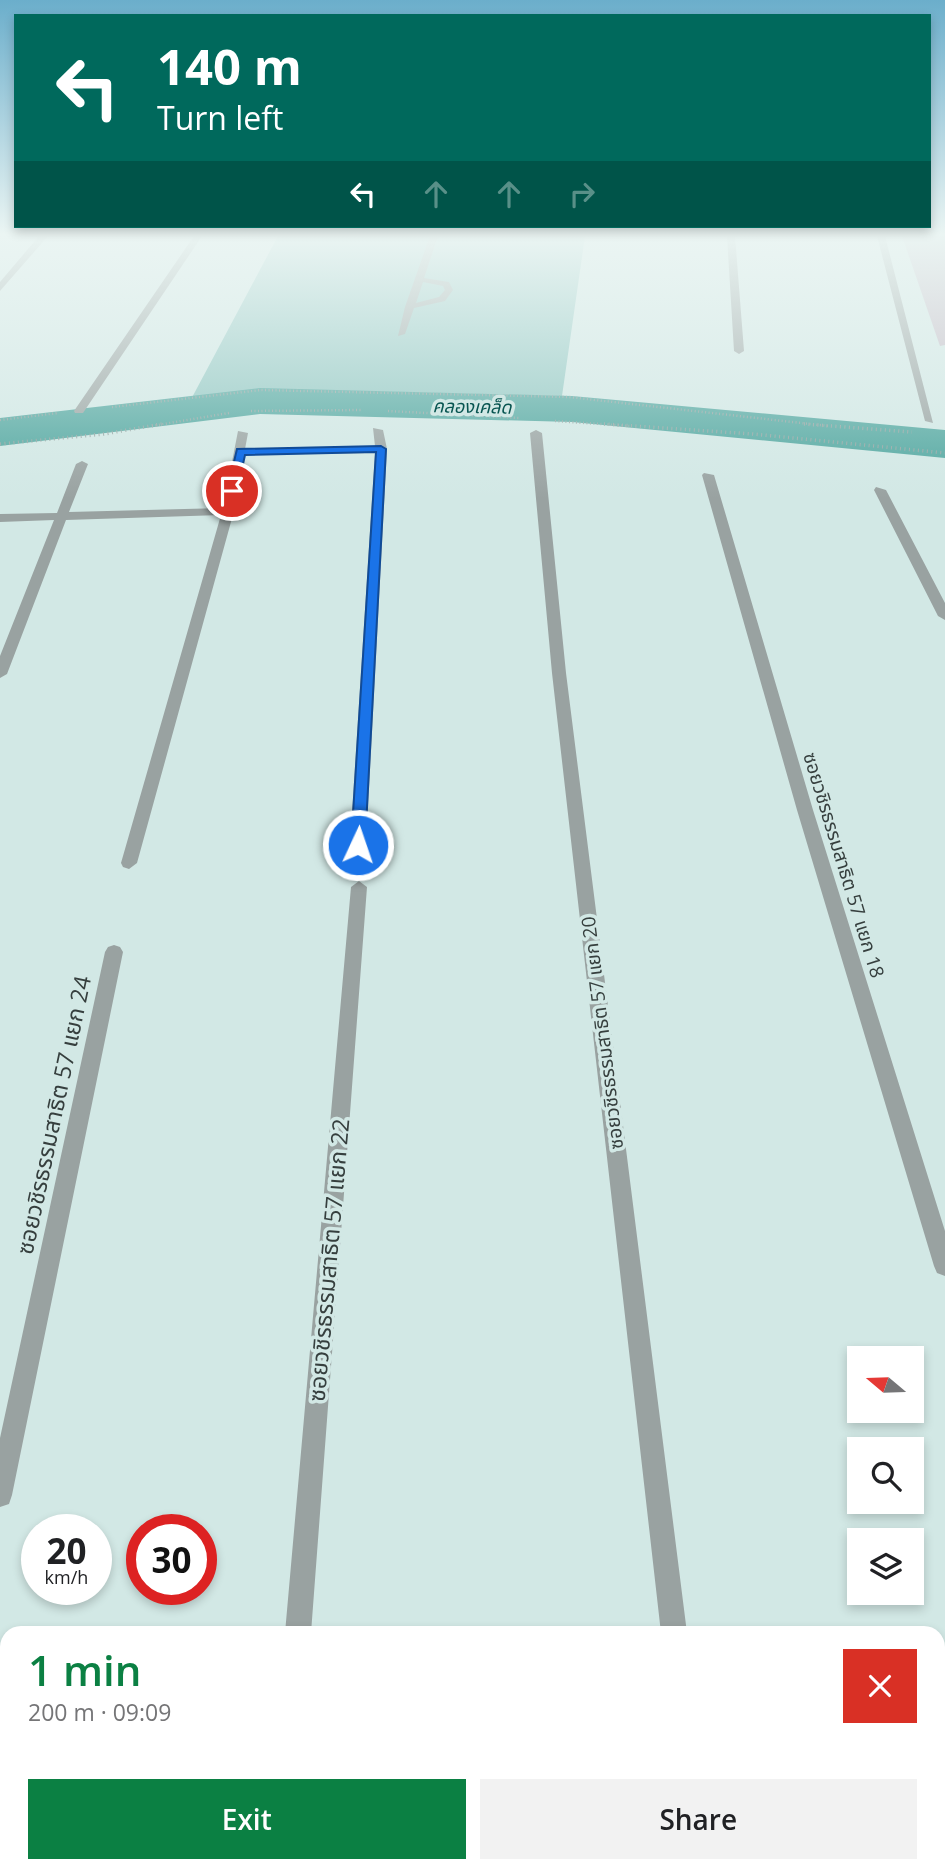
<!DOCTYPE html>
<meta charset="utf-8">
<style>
:root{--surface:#fff;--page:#f2f2f2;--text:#202124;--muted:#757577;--accent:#0b8043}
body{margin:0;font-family:"Open Sans","Noto Sans Thai",sans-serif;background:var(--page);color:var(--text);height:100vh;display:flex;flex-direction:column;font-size:26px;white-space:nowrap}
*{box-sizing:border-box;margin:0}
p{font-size:23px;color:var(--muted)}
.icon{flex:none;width:38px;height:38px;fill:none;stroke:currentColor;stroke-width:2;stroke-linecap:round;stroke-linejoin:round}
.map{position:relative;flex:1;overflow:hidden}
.side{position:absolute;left:0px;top:1626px;width:945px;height:247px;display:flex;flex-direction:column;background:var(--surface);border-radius:21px 21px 0 0;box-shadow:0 4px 10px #0003}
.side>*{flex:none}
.guide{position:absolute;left:14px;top:14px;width:917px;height:214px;border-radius:0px;box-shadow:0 4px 10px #0003;background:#00695c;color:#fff;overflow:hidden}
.needle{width:46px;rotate:289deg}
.fabs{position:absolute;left:847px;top:1346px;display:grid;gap:14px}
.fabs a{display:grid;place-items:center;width:77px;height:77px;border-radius:0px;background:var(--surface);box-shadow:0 4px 10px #0003;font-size:35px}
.speed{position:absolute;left:21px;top:1514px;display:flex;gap:14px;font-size:35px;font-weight:700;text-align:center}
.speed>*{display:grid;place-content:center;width:91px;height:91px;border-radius:50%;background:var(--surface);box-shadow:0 4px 10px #0003;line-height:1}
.speed small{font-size:18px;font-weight:400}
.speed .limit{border:10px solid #d22;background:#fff;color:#111}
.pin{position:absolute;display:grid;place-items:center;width:60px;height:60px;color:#fff;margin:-30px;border:4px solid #fff;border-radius:50%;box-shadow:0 2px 7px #0007}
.me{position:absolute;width:77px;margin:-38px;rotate:3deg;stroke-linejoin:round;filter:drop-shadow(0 0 5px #0008)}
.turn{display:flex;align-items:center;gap:24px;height:147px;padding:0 28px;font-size:32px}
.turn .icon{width:91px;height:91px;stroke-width:2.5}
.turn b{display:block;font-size:49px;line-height:60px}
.lanes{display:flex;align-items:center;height:66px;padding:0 28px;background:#0003;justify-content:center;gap:35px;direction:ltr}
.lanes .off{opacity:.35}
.round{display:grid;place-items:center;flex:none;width:74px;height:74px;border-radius:0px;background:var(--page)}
.overview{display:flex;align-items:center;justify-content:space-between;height:119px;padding:0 28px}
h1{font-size:42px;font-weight:600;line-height:52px;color:var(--accent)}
.button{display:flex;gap:14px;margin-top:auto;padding:14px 28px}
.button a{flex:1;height:80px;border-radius:0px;background:var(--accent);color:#fff;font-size:28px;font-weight:600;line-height:80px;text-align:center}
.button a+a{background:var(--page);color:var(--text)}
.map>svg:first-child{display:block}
.green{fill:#8fc6c1}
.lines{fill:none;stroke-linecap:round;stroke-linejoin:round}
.river{fill:#50a69f;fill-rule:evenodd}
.building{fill:#c4b7c3}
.path-far1{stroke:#92a3a1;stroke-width:2.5;stroke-dasharray:1 2.5;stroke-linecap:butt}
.path{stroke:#92a3a1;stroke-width:3.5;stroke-dasharray:1 3.5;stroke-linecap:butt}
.service{fill:#99a2a1;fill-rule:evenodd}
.minor{fill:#99a2a1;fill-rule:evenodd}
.route{fill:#1a73e8;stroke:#114b97;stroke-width:2}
.labels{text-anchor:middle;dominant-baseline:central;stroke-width:7;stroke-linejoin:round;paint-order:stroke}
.far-water-label{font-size:18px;font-style:italic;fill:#085551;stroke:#d2e8e5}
.street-label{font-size:19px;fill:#363f3e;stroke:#d2e8e5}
.near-street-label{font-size:23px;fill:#363f3e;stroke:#d2e8e5}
</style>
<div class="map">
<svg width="945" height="1872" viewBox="0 0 945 1872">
<rect width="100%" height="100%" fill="#d2e8e5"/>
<path class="green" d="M278 236H585L562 396 359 391 329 399 257 397 188 405Z"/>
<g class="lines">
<path class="river" d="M260 388 572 396 945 430V458L572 422 260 414 0 446V418Z"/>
</g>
<path class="building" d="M902 236H945V345L940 346Z"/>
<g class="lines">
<path class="path-far1" d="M112 407 261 390 569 397 828 426
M251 411 361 410
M388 411 519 418
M0 420 58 413
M555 421 630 426
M152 426 229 413"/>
<path class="path" d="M604 424 753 434 945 453
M804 424 912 432
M0 444 104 434 162 424"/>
<path class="service" d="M430 236H438L424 278 449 282 453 290 445 301 414 308 405 334 398 336 405 307ZM423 282 443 286 445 290 439 297 416 303Z
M727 236H735L744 351 739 354 734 351Z
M877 236H885L933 423 925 421Z"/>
<path class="minor" d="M39 236H48L0 291V282Z
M194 236H202L83 413H75L74 411Z
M373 428 383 430 387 449 366 845 358 851 350 845 375 453 244 455 234 511 137 863 129 869 123 867 121 863 221 515 66 520 7 674 0 678V656L54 520 0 522V514L57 513 76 464 82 461 88 464 69 512 223 508 238 431 248 433 245 449 375 446Z
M536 430 542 433 566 673 687 1633H661L552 673 530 433Z
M704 473 714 475 813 810 945 1231V1276L937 1273 934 1266 797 810 702 475Z
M876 487 886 490 945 603V620L938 616 874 490Z
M359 881 367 887 311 1633H285L351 887Z
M114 945 120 947 123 952 12 1495 9 1504 0 1507V1438L105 952 108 947Z
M0 1648H7V1674H0Z
M268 1866H298L297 1872H267Z
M686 1866H715L717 1872H687Z"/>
</g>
<linearGradient id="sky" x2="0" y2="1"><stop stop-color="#6baecb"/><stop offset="0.47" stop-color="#ebf5f3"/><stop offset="1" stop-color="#ebf5f3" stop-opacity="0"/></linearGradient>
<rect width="945" height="498" fill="url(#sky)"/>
<path class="route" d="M381 446 386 449 365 845 358 851 351 845 376 452 245 455 237 491 232 494 227 491 237 449Z"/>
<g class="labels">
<g class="far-water-label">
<text transform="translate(472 406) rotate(1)">คลองเคล็ด</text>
</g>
<g class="street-label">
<text transform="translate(844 865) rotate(73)">ซอยวชิรธรรมสาธิต 57 แยก 18</text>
<text transform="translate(602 1033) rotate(-97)">ซอยวชิรธรรมสาธิต 57 แยก 20</text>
</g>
<g class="near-street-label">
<text transform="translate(53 1115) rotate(-78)">ซอยวชิรธรรมสาธิต 57 แยก 24</text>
<text transform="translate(328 1260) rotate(-85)">ซอยวชิรธรรมสาธิต 57 แยก 22</text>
</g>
</g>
</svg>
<div class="fabs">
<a><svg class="needle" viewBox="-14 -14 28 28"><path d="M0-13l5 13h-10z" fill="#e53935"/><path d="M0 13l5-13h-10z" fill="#757577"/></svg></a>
<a><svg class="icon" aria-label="search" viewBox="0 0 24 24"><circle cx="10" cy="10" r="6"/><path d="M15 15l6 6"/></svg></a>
<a><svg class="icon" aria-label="layers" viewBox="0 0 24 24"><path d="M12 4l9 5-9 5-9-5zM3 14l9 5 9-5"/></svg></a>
</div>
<div class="speed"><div>20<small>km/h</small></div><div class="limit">30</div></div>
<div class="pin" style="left:232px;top:491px;background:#d93025"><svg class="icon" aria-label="arrive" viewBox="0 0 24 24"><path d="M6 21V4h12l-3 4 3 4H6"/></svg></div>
<svg class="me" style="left:358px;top:845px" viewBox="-20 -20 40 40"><circle r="17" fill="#1a73e8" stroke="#fff" stroke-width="3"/><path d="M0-11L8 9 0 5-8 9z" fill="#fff"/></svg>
<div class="guide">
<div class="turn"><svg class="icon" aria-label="left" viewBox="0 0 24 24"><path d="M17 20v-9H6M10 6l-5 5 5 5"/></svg><div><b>140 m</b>Turn left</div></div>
<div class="lanes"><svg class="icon" aria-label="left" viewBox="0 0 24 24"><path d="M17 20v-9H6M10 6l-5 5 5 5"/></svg><svg class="icon off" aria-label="ahead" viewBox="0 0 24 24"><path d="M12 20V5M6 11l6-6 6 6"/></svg><svg class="icon off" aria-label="ahead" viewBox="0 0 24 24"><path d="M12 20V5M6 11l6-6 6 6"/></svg><svg class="icon off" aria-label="right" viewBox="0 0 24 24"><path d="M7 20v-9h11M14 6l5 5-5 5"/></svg></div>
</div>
<section class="side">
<div class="overview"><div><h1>1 min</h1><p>200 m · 09:09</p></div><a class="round" style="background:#d93025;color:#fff"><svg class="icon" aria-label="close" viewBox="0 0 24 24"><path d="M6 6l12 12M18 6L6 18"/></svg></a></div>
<div class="button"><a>Exit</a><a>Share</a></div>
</section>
</div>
